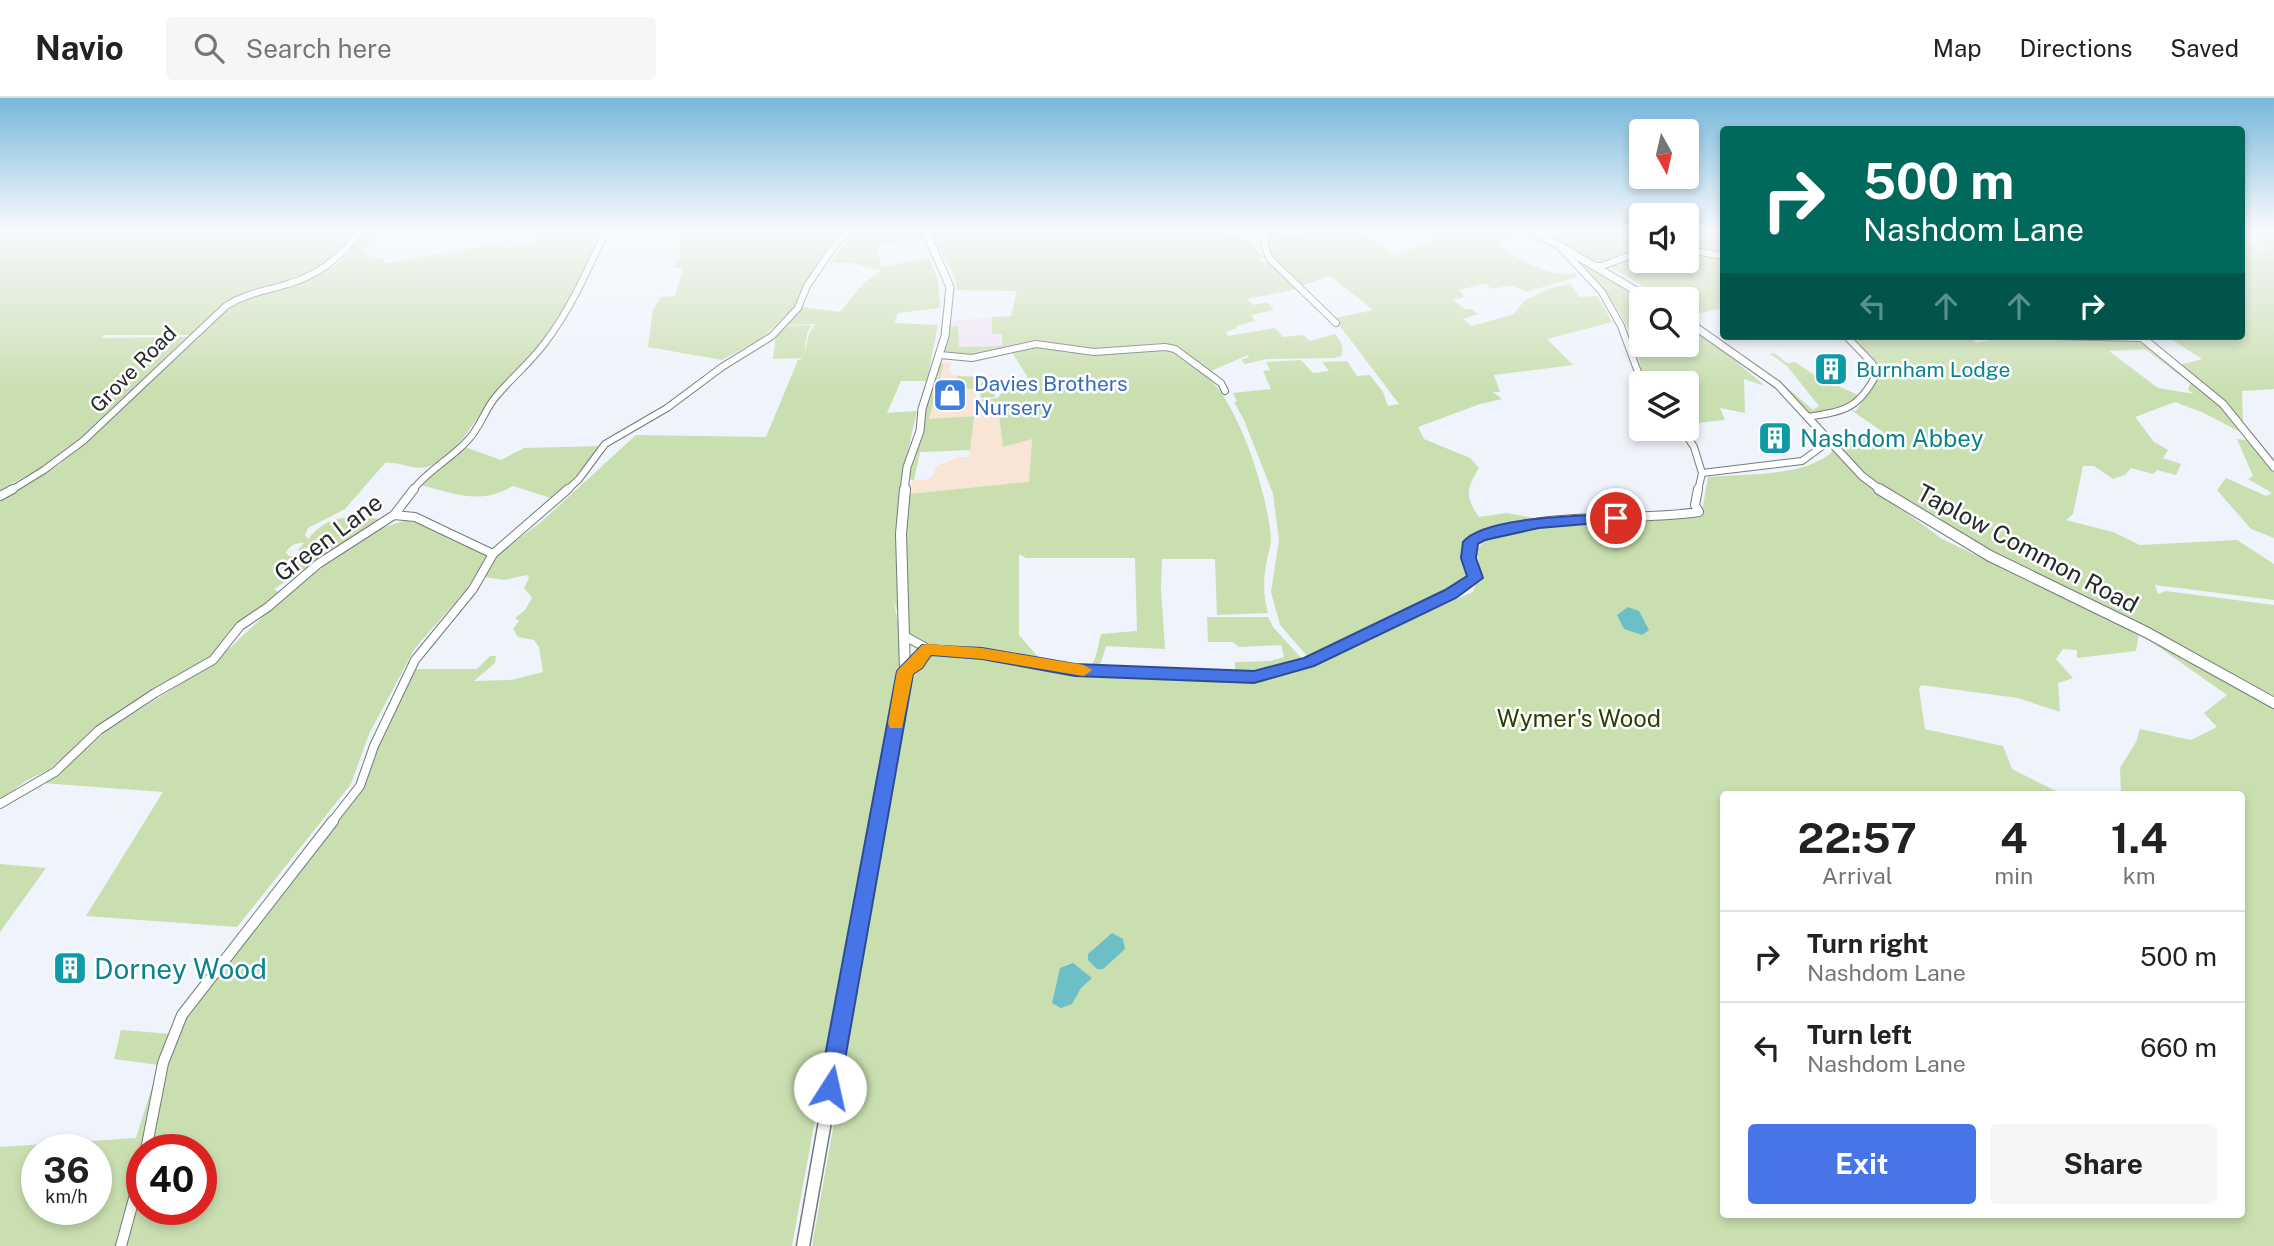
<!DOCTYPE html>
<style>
:root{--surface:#fff;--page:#f6f6f6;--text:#222;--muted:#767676;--line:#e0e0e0;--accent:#4775e7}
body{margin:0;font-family:"Public Sans",sans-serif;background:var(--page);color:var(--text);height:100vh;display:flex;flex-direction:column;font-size:26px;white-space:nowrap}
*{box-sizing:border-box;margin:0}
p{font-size:23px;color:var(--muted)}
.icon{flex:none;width:38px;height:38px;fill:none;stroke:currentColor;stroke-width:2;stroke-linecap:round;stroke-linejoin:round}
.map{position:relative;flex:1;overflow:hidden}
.drawer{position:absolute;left:1720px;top:693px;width:525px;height:427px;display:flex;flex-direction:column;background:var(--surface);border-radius:7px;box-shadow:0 4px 10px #0003}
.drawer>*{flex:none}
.hud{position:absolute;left:1720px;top:28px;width:525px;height:214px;border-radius:7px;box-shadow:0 4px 10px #0003;background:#00695c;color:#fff;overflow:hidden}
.needle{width:46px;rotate:172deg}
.controls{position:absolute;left:1629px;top:21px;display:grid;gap:14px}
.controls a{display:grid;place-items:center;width:70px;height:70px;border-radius:7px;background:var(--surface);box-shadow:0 4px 10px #0003;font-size:35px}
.speed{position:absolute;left:21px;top:1036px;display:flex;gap:14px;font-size:35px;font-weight:700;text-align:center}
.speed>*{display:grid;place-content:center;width:91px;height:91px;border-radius:50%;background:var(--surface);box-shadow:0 4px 10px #0003;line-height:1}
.speed small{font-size:18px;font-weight:400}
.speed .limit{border:10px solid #d22;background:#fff;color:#111}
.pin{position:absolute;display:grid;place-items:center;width:60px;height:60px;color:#fff;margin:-30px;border:4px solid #fff;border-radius:50%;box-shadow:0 2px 7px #0007}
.me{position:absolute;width:77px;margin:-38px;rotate:10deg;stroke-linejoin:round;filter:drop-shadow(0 0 5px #0008)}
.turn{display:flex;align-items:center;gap:24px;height:147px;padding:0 28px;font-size:32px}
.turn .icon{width:91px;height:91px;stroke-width:2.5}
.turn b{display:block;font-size:49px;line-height:60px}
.lanes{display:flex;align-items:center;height:66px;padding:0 28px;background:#0003;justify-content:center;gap:35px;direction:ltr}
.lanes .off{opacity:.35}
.eta{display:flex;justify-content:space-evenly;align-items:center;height:119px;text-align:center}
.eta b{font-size:42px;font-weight:700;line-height:49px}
.action{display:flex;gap:14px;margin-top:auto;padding:14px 28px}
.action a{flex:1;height:80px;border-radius:7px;background:var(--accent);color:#fff;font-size:28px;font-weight:700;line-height:80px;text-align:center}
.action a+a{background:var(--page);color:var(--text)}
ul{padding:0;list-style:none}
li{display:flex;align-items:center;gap:21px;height:91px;padding:0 28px;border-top:2px solid var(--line)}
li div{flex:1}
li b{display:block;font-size:26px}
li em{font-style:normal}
header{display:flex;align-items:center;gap:42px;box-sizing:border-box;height:98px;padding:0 35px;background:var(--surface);border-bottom:2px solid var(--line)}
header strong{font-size:33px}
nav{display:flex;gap:38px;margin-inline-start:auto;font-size:24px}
.search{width:490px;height:63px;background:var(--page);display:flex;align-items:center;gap:18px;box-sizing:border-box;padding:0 24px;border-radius:7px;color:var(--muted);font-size:26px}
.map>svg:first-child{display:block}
.commercial{fill:#f8e5d5}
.industrial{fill:#f1e4f7}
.green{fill:#c9dfb0;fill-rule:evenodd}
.water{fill:#6dbfc7}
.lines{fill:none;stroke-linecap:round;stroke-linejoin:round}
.minor-far2-casing{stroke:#75797f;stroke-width:8}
.minor-far1-casing{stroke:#75797f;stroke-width:10}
.minor-casing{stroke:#75797f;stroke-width:12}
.tertiary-far2-casing{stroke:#75797f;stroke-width:9}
.tertiary-far1-casing{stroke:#75797f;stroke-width:12}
.tertiary-casing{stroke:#75797f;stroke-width:15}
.minor-far2{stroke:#fff;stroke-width:6}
.minor-far1{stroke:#fff;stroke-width:8}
.minor{stroke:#fff;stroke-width:10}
.tertiary-far2{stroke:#fff;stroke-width:7}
.tertiary-far1{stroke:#fff;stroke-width:10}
.tertiary{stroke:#fff;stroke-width:12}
.route{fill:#4775e7;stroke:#2e4c96;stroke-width:2}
.slow{fill:#f59e0b}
.labels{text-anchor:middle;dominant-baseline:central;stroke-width:5;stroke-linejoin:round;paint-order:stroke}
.far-street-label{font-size:21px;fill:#26272a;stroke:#fff}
.far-culture-label{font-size:21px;fill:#0d838f;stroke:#fff;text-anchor:start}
.far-shop-label{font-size:21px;fill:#366cbe;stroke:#fff;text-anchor:start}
.culture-label{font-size:24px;fill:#0d838f;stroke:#fff;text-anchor:start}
.street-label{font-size:24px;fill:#26272a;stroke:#fff}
.park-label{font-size:24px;fill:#2b4101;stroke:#fff}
.near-culture-label{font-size:28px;fill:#0d838f;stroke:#fff;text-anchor:start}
</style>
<header>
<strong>Navio</strong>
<div class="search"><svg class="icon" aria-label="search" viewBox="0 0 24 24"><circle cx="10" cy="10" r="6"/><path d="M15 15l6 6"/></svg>Search here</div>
<nav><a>Map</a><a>Directions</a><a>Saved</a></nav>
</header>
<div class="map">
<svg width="2274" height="1148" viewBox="0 0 2274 1148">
<rect width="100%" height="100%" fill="#eff3fb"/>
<path class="commercial" d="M951 264 950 273 953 277 978 279 975 311 998 309 1032 340 1029 385 908 396 909 388 914 382H927L934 376 936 368 959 359H969L973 318 929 321 944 265Z"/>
<path class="industrial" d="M992 219V235L1002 236V248L959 249 949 229 950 223Z"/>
<path class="green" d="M0 132H355C341 160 310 175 284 190 319 181 347 167 362 132H401L383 135 364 152 371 159 384 161V165L337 173 494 147 511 150 524 146 528 149 537 143 536 132H603C598 145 589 157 584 170 576 189 570 206 558 223 537 254 509 280 486 309 468 331 458 354 432 367 417 375 401 363 385 365L345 411 308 430 305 437 308 441C330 414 351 419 382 421L320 464 298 452 304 445C295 445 290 447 286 455L289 458H304L309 468 274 491 280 495 203 565 97 631 50 671 26 683 0 702V399L59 367 97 334 208 228 225 205 190 237H103L102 240 187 239 57 362 0 392Z
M681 132H845L823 156 798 205 763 239 722 262 648 249 653 211 661 199 675 198 683 170 673 169 682 155H680Z
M855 132H922L924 143 878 146 880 169 929 160 938 182 940 210 898 215 894 225 938 227 927 283H901L887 315 917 313 901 383 909 388V396L1029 384 1032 341 1003 349 998 309 974 311 975 302 998 300 1002 294 1022 292 1023 297 1030 291 1027 278 1011 253 1039 246 1041 242 979 256 944 257 949 229 958 228 959 249 1002 248V236H992V219L1011 218 1017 193 957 192C957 172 935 153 931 132H1220L1249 144 1263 159 1259 164H1269L1297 191 1247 201 1254 207 1267 204 1274 212 1251 217 1255 223 1236 228 1237 230 1226 234 1228 238 1275 230 1283 239 1303 237 1310 243 1335 236C1340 242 1345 249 1341 258L1334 260 1267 261 1245 266 1241 262 1249 259 1248 257 1204 276C1238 301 1269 400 1271 441 1271 449 1268 455 1267 462 1263 482 1263 496 1268 515L1217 517 1215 461H1162L1161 491 1165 551 1106 548 1099 571 1254 580 1309 566 1473 494C1475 488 1478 481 1479 474 1481 464 1473 451 1484 444 1516 423 1656 422 1701 419L1708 379C1744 376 1809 379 1834 352L1856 378 1942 441 2139 534 2274 610V1148H812L849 941 875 756 895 664 908 572 930 559 909 546 893 501 901 538 899 571 886 629 891 630 875 733 868 731 792 1148H0V1049L136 1040 159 967 114 961 121 932 172 936 360 688 411 571H477L490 558H496L495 565 474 583 511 582 543 574 539 549 534 542 518 539 513 531 519 523 515 520 525 512 532 500 524 490 529 480 527 477 505 482 484 479 498 456 540 425 636 337 766 339 798 262 803 260 773 261 776 237 784 228 812 227 807 235 804 258 809 236 815 226 785 227 802 209 840 214 863 186 881 173 853 165H830ZM1019 456 1026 460H1135L1137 533 1101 536 1095 561 1089 570 1040 561 1019 537ZM2139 535 2227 597 2204 615 2217 629 2191 642 2140 631 2136 644 2120 670 2121 696H2242V1116H1724V696H2062L2012 671 2003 648 1925 631 1919 591 1921 587 2018 600 2060 614 2058 585 2073 580 2056 561 2063 551 2077 552V560L2136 553ZM37 1052H96V1111H37ZM142 1052H201V1111H142Z
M1276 132H1282L1284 137C1301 138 1307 132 1322 132L1314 137C1352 123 1365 134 1393 156L1435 145 1422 132H1525L1555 150 1553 152 1522 133 1507 139 1509 142 1498 147C1520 162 1551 181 1577 175L1576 179 1526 194 1513 187 1491 191 1486 185 1459 192 1464 199 1453 202 1465 211H1471L1478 216 1463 221 1472 228 1514 216 1524 203 1551 190 1570 186 1580 199 1598 198 1612 224 1547 241 1573 267 1494 277 1500 294H1493L1502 301 1480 306 1418 329 1424 341 1470 360 1479 370C1466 390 1465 399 1479 419L1507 415 1544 422 1476 436 1469 442 1468 477 1447 493 1309 560 1280 527 1271 494 1279 442 1273 396 1244 322 1234 304H1237L1233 295 1271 291 1263 273 1270 272 1266 264 1301 262 1313 275 1329 273 1322 264 1347 263 1357 278 1370 277 1383 294 1388 308 1399 306 1334 220 1373 212 1330 178 1301 188C1284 172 1268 161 1268 138Z
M1538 132H1641V151L1602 166 1591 164Z
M1687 132H1724V157L1687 151Z
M2242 132H2274V291L2242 293 2243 324 2225 304 2180 267 2202 261 2166 238H2242V141L2257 153 2269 151 2255 136 2242 138Z
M1641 154 1642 163H1687V154L1724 159V210L1692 217 1687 214V201H1666L1610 169 1603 170Z
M1575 160 1652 201H1642V247H1687V227L1726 255 1765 288 1744 281 1745 315 1720 310 1725 322 1687 326V285H1645C1640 271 1639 255 1633 242 1621 210 1598 185 1575 160Z
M1849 238H1969L1976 245 2002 240 2000 238 2129 241C2164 248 2219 304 2241 332L2240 334 2204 315 2175 304 2135 319 2154 344 2168 352 2163 360 2181 366 2176 377 2157 372 2153 376 2131 370 2125 377 2113 381 2094 368H2083L2073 416 2066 422 2113 434 2140 447 2237 442 2274 466V502L2155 487 2158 496 2166 493 2274 507V598L1980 451 1864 377 1837 347 1883 334 1851 312 1856 313 1879 277 1880 271ZM2145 251 2190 285 2188 292 2194 296 2158 290 2109 253Z
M1774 255 1787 265 1795 264 1813 276 1860 298 1850 309 1812 316 1807 314 1780 286H1783L1813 312 1819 308 1787 268 1770 256Z
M944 265 929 321 974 318 970 352 920 354 914 382 908 381 930 290 939 278 937 277 940 266Z
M957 278 978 279V284L993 283 995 299 981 300 978 285 977 291 955 290Z
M2237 341 2246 342 2274 371V440L2251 431 2217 392 2226 380 2266 398 2272 395 2248 381 2253 378Z
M603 348 554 401 513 388C481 407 455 396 421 387L465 349 501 362 524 350Z
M412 420 488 458 465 493 415 550 369 636 351 686 237 829 86 818 163 694 42 685 103 635 214 565 289 494 370 434Z
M1207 519H1268L1273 529 1303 562 1253 575H1235V564L1270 563 1284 559 1281 547 1239 549 1233 544H1208Z
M0 766 46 770 0 834Z"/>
<path class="water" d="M1628 509 1639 513 1649 532 1642 537 1624 531 1617 517Z
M1112 835 1123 841 1125 851 1103 871H1097L1088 862V856Z
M1073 865 1092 880 1081 890 1072 906 1061 910 1052 905 1060 870Z"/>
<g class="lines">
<g class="minor-far2-casing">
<path id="minor-far2" d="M1270 132C1261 141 1265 150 1270 161L1336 225
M1560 149 1602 194 1621 228 1642 285
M1687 152 1724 158
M1593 168H1602L1642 153
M2056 238 2141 240
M940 257 972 260 1036 246 1094 254 1165 249 1175 251 1221 285 1225 293
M1807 319C1845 313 1859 311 1877 275L1872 265 1846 238
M1682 331 1694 349 1702 375
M10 393 44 372 83 343 226 208C246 195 266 193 288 186 319 177 342 159 360 132
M412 393C428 372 451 361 468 342 479 331 484 314 494 301 510 281 529 266 544 246 571 211 588 171 606 132
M566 393 579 381 605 346 667 310 722 269 772 238 798 210 807 188 834 148 849 132
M1698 393 1702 375 1802 363 1828 344"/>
</g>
<g class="minor-far1-casing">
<path id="minor-far1" d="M0 398 13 391
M394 417 415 419 493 456
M903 537 928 551
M905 573 916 566 928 551 982 556 1075 572 1254 579 1309 564 1451 496 1475 480 1469 460 1471 444C1542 410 1623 425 1699 414L1695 407 1698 391
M0 706 55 674 99 632 155 595 213 562 240 528 268 509 318 466 394 417 414 391
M331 725 360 688 374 648 415 562 473 491 493 456 568 391"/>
</g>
<g class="minor-casing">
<path id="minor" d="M146 1052 163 965 182 917 333 723
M121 1148 142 1071"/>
</g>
<g class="tertiary-far2-casing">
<path id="tertiary-far2" d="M1533 132 1650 201
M1687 223 1778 287 1862 378 1882 393
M2140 238 2223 306 2274 369
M904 393 907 369 920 333 922 311 945 238 950 189 925 132"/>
</g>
<g class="tertiary-far1-casing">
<path id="tertiary-far1" d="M1879 391 1990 458 2146 534 2274 605
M878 725 905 573 901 436 905 391"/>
</g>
<g class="tertiary-casing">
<path id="tertiary" d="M803 1148 878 723"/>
</g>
<use href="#minor-far2" class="minor-far2"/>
<use href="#minor-far1" class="minor-far1"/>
<use href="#minor" class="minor"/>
<use href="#tertiary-far2" class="tertiary-far2"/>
<use href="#tertiary-far1" class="tertiary-far1"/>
<use href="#tertiary" class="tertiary"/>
</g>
<linearGradient id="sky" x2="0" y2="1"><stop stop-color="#77b8db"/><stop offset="0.45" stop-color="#f8fafd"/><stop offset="1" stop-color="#f8fafd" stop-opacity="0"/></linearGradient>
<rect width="2274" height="293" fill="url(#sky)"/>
<path class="route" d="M1616 416 1623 420 1621 423 1539 430 1485 442 1478 446 1476 460 1483 480 1456 500 1314 568 1254 585 1075 578 982 561 931 557 922 570 913 576 840 990 837 997 830 1000 823 997 819 990 897 573 922 547 982 550 1075 566 1254 573 1304 560 1445 492 1467 478 1461 460 1463 444C1484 418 1583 418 1616 416Z"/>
<path class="slow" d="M928 546 982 550 1084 567 1092 572 1084 578 982 561 931 557 922 570 913 576 902 630H890L888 625 897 573 922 547Z"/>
<defs>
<g id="building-square" transform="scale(1.75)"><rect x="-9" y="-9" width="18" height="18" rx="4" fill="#0f9aa8" stroke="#fff"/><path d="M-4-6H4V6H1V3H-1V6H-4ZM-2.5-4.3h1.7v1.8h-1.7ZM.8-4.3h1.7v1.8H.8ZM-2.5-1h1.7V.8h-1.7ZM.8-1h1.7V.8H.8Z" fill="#fff"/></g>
<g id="shop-square" transform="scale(1.75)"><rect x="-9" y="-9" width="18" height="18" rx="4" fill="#3f7fe0" stroke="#fff"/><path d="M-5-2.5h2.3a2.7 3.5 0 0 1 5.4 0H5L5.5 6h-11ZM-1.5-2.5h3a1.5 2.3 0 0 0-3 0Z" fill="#fff"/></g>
</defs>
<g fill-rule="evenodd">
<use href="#building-square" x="1831" y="271"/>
<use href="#shop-square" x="950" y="297"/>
<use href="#building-square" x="1775" y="340"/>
<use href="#building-square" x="70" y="870"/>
</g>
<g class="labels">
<g class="far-street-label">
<text transform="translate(133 271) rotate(-45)">Grove Road</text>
</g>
<g class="far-culture-label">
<text x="1856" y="271">Burnham Lodge</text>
</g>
<g class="far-shop-label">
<text x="974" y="285">Davies Brothers<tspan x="974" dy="24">Nursery</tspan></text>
</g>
<g class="culture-label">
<text x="1800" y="340">Nashdom Abbey</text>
</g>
<g class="street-label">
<text transform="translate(328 439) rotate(-37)">Green Lane</text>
<text transform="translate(2028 450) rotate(28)">Taplow Common Road</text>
</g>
<g class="park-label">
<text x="1579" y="620">Wymer's Wood</text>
</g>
<g class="near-culture-label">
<text x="94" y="870">Dorney Wood</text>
</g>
</g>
</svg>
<div class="controls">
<a><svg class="needle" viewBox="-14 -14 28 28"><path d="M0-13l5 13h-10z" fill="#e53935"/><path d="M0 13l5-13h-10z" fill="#767676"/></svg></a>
<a><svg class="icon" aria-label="sound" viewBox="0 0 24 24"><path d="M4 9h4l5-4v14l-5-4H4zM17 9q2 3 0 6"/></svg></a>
<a><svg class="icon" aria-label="search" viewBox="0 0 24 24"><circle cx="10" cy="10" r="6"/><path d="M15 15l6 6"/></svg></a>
<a><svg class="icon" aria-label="layers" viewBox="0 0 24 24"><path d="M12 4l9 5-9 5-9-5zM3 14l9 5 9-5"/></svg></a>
</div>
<div class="speed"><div>36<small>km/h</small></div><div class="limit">40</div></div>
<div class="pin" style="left:1616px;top:420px;background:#d93025"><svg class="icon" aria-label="arrive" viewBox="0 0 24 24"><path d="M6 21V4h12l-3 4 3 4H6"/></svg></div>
<svg class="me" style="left:830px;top:990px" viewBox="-20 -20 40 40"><circle r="19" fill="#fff"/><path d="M0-13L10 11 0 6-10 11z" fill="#4775e7"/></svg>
<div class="hud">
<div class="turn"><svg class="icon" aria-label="right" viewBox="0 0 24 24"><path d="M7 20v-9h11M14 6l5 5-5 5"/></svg><div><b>500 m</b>Nashdom Lane</div></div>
<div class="lanes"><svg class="icon off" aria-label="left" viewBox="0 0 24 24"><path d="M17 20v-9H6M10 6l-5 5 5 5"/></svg><svg class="icon off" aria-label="ahead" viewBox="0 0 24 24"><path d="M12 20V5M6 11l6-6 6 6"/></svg><svg class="icon off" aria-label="ahead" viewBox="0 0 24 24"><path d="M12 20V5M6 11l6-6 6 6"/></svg><svg class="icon" aria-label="right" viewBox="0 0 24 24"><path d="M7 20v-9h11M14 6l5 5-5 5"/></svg></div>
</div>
<section class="drawer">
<div class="eta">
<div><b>22:57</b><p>Arrival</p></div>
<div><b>4</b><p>min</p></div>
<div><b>1.4</b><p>km</p></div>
</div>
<ul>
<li><svg class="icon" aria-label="right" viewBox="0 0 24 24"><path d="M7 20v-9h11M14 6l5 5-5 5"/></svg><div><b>Turn right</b><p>Nashdom Lane</p></div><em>500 m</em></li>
<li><svg class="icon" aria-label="left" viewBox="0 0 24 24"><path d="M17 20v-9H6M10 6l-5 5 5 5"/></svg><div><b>Turn left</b><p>Nashdom Lane</p></div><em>660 m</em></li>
</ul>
<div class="action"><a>Exit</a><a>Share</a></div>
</section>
</div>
